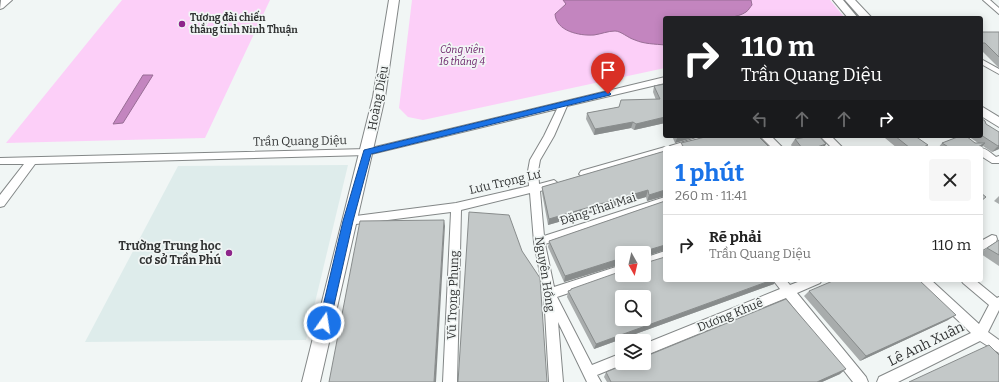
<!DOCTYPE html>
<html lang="vi">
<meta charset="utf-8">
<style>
:root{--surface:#fff;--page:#f6f6f6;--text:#222;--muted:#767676;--line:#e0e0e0;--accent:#1a73e8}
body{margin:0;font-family:Bitter,serif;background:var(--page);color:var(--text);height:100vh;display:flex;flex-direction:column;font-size:15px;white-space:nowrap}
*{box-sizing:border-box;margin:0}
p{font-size:13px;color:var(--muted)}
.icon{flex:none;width:22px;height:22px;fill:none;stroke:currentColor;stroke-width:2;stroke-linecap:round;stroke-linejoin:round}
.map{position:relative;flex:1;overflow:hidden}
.drawer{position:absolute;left:663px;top:146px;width:320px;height:136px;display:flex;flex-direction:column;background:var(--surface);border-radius:4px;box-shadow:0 2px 10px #0003}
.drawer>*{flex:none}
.hud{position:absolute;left:663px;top:16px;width:320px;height:122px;border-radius:4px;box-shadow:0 2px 10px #0003;background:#202124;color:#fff;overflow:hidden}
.needle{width:26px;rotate:172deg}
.buttons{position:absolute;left:615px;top:246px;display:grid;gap:8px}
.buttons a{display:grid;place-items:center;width:36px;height:36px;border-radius:4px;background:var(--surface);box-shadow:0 2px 10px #0003;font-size:20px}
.pin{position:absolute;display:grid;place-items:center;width:34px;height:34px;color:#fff;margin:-41px -17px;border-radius:50% 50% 50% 0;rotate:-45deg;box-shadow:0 0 4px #0007}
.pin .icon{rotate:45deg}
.me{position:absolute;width:44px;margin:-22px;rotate:13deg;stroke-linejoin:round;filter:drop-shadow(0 0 3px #0008)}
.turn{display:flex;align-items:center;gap:14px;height:84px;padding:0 12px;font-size:18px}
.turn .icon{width:52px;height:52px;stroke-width:2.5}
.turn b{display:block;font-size:28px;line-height:34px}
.lanes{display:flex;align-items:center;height:38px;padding:0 12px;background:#0003;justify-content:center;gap:20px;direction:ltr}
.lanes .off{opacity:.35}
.round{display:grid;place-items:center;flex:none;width:42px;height:42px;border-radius:4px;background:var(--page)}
.overview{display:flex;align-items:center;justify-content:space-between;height:68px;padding:0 12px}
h1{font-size:24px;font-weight:700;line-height:30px;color:var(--accent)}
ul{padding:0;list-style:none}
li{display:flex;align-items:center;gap:12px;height:60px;padding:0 12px;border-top:1px solid var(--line)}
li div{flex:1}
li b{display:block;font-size:15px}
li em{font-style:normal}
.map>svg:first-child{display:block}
.built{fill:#deeceb}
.green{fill:#fccff8}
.water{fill:#c385bf;stroke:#986d95}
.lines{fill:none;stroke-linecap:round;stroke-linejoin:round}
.street-casing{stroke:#838787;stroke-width:2}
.secondary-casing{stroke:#838787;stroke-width:2}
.street{fill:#fff;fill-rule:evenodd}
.secondary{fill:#fff;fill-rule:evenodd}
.wall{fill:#a8acac}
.shaded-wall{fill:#888c8c}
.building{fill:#c3c8c8;stroke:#888c8c;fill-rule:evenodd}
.route{fill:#1a73e8;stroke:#114b97}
.poi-dot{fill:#8d258a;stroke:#f1f6f5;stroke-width:1.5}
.labels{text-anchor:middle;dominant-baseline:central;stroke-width:3.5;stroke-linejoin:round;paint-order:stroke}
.far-poi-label{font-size:10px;font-weight:bold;fill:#323434;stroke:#f1f6f5;text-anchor:start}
.far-park-label{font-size:10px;font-style:italic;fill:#6a2068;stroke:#f1f6f5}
.street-label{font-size:12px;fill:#323434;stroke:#f1f6f5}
.poi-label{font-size:12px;font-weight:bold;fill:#323434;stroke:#f1f6f5;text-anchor:end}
.near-street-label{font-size:14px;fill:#323434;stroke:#f1f6f5}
</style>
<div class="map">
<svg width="999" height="382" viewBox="0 0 999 382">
<rect width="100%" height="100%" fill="#f1f6f5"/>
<path class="built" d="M348 165 306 340 85 342 178 166Z"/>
<path class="green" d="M122 0H270L205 138 6 143Z
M412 0H830L845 18H665V68L423 120 408 117 399 108Z"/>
<path class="water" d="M563 0H751L752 5C750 7 749 10 746 12 730 23 685 18 665 18V45C655 44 644 44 635 40 628 38 621 31 615 31 608 31 601 34 594 35 579 36 556 31 555 14L566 4Z
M143 75H153L123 123 113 124Z"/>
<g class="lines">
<g class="street-casing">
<path id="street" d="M983 0H990L999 8V14Z
M981 59 999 69V74L981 64Z
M665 77V83L567 106 554 136 540 160 538 171 539 184 554 180 559 184 557 187 540 191 544 236 665 197V205L545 244 554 287 622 265V275L557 297 592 365 622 353V363H626L597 375 601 382H587L558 322 563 382H549L544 294 534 242 530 193 461 210 457 382H443L451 212 348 225 344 224 343 221 344 218 348 217 456 203 529 186 528 171 530 160 544 136 557 109 367 155 35 164 4 206 0 207V195L24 164H0V158L367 149Z
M703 136H719L717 138 684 148H665V153L584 178 579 174 581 171 665 147 668 148 670 146Z
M760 136H771L783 148H772Z
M820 136H831L843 148H832Z
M980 148C986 148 991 153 996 157L999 156V163H992L981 156Z
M992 235 996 236 997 239 996 242 981 251V241Z
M665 251V261L644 268V258Z
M773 280H786L790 285 803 280H822L820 283 797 293 866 377 868 382H853L786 298 644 356V344L780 289Z
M917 280H931L979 324 989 305 963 283 961 280H975L997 298 999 297V310L988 332 999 340V353L980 341 898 382H877L879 377 971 333 919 283Z"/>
</g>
<g class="secondary-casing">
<path id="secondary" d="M1 0H12L3 8 0 9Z
M389 0H399L385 97 320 382H302L373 97Z
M833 0H843L858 18H848Z
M845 0H855L872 18H861Z
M981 106 999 117V127L981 116Z"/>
</g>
<use href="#street" class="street"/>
<use href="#secondary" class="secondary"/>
</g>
<path class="wall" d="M981 32H999V68L981 50Z
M665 84V123L634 130 631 128 594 135 586 119 587 113 656 100 653 92 654 86Z
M981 118 986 124 999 149 992 152 983 146 981 148H938L942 143H978L968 136H981Z
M672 136H699L675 143Z
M886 136H915L928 145 926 148H897L885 138Z
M795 139 824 148H793L791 145Z
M665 151V196L647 201 646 197 548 225 542 193V187Z
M999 196V204L994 201Z
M665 201V250L645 256V263L665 280H776L774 284 594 349 567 297 568 291H570L571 289 644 275 622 253V264L564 282 548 247 549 241Z
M999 240V266L981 254V253L987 248Z
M809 291 948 320 860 361 804 296Z
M606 372 840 374 822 382H607L604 377Z"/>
<path class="shaded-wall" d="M665 117V123L634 130 636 124Z
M633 122 631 128 594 135 595 129Z
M678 136H699L675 143Z
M985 143 981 148H976Z
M826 144 824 148H814Z
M999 145V149L992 152Z
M648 190 646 197 548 225 549 219Z
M665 190V196L647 201 649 195Z
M444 220 445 226 436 382H434Z
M665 245V250L644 257 645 251Z
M622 258V264L564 282 565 276Z
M772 280H776L774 284 594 349 596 344Z
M956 315 948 320 860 361 866 356Z
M846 369 840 374 822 382H817Z"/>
<path class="building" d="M981 32H999V57L985 43H981Z
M665 84V117L636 124 633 122 595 129 587 113 619 107 621 100 660 99 654 86Z
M981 118 985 121 986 124 999 132V145L998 146 981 135Z
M709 136H758L770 148H675L683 146 681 143Z
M812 136H819L826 144 814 148H802L795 139Z
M895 136H915L928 145 921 148H910Z
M960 136H966L975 143H985L976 148H950L942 143Z
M665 151V190L649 195 648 190 549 219 542 187Z
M981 193 986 197 981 201Z
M665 201V245L645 251V263L665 257V280H772L596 344 568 291 571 290V289L622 271V275H644V253H622V258L565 276 549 241ZM622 297H644V319H622Z
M469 212 509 215 522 251 540 278 547 382H458Z
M444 220 434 382H329L360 221Z
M999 240V255L987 248Z
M835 280H919L956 315 866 356 809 291Z
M786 299 846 369 817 382H611L606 372 629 363H644V357Z
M989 345 999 355V382H909Z"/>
<path class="route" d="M608 91 611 94 610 95 371 154 353 221 330 323 328 327 324 328 321 327 319 323 343 221 364 150Z"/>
<g class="poi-dot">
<circle cx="182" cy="24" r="4"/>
<circle cx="229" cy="253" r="4"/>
</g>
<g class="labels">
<g class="far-poi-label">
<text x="190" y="18">Tượng đài chiến<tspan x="190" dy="12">thắng tỉnh Ninh Thuận</tspan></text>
</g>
<g class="far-park-label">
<text x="462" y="50">Công viên<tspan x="462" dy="12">16 tháng 4</tspan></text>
</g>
<g class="street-label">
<text transform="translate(378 98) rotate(-79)">Hoàng Diệu</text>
<text transform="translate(300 141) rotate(-1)">Trần Quang Diệu</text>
<text transform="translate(505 182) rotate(-13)">Lưu Trọng Lư</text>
<text transform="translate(598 209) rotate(-18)">Đặng Thai Mai</text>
<text transform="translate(545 274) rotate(81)">Nguyên Hồng</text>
<text transform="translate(453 295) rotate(-88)">Vũ Trọng Phụng</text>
<text transform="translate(730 315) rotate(-22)">Dương Khuê</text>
</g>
<g class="poi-label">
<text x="221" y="246">Trường Trung học<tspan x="221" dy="14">cơ sở Trần Phú</tspan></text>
</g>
<g class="near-street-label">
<text transform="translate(926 344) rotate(-26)">Lê Anh Xuân</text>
</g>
</g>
</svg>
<div class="buttons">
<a><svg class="needle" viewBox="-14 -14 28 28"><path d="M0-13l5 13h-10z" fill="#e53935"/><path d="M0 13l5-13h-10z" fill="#767676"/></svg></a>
<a><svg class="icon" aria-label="search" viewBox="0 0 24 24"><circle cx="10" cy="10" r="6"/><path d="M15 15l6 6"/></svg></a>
<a><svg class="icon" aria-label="layers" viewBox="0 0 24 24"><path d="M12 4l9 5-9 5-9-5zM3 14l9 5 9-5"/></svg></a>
</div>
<div class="pin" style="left:608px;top:94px;background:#d93025"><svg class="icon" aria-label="arrive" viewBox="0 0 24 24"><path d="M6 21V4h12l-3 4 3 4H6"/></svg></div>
<svg class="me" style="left:324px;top:323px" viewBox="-20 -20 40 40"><circle r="17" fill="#1a73e8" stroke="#fff" stroke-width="3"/><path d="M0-11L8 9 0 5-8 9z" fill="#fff"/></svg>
<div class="hud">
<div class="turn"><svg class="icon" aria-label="right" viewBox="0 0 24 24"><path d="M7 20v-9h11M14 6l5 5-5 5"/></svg><div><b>110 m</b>Trần Quang Diệu</div></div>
<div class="lanes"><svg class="icon off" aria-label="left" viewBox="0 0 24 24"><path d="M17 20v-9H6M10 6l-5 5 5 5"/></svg><svg class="icon off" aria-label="ahead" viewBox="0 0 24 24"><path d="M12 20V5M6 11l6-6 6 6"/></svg><svg class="icon off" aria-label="ahead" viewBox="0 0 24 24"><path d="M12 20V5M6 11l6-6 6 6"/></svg><svg class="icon" aria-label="right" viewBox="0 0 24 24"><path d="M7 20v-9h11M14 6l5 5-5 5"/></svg></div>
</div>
<section class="drawer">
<div class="overview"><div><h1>1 phút</h1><p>260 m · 11:41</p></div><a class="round"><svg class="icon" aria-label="close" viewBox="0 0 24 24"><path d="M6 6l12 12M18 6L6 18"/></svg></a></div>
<ul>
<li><svg class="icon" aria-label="right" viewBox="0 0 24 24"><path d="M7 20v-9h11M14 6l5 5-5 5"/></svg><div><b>Rẽ phải</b><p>Trần Quang Diệu</p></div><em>110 m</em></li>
</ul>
</section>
</div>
